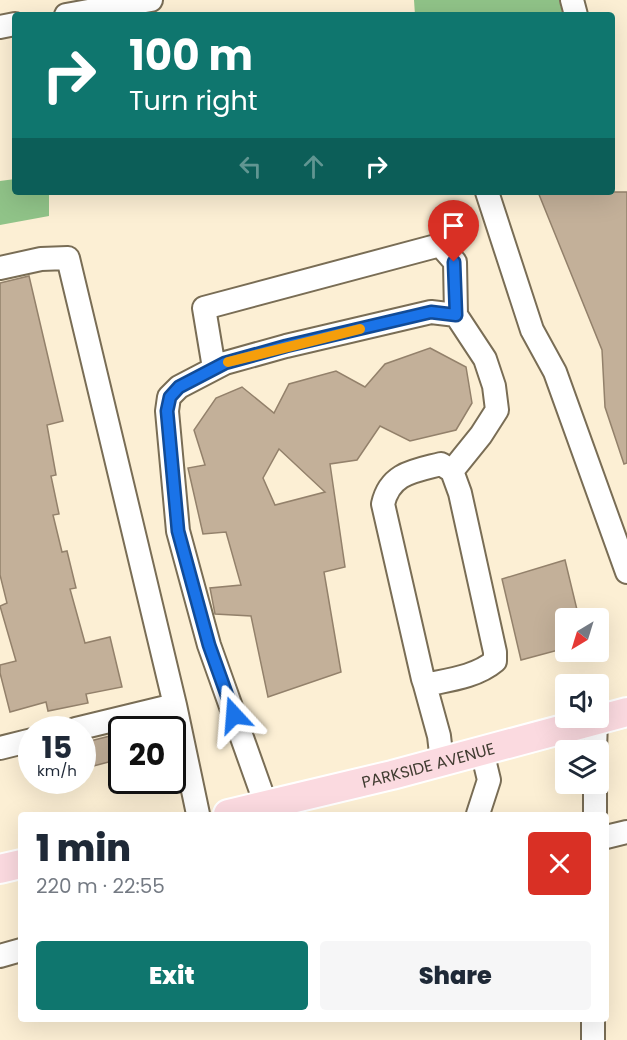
<!DOCTYPE html>
<meta charset="utf-8">
<style>
:root{--surface:#fff;--page:#f6f6f7;--text:#1f2937;--muted:#747a83;--accent:#0f766e}
body{margin:0;font-family:Poppins,sans-serif;background:var(--page);color:var(--text);height:100vh;display:flex;flex-direction:column;font-size:22px;white-space:nowrap}
*{box-sizing:border-box;margin:0}
p{font-size:20px;color:var(--muted)}
.icon{flex:none;width:33px;height:33px;fill:none;stroke:currentColor;stroke-width:2;stroke-linecap:round;stroke-linejoin:round}
.map{position:relative;flex:1;overflow:hidden}
.details{position:absolute;left:18px;top:812px;width:591px;height:210px;display:flex;flex-direction:column;background:var(--surface);border-radius:6px;box-shadow:0 6px 24px #0002}
.details>*{flex:none}
.top-card{position:absolute;left:12px;top:12px;width:603px;height:183px;border-radius:6px;box-shadow:0 6px 24px #0002;background:#0f766e;color:#fff;overflow:hidden}
.needle{width:39px;rotate:218deg}
.fabs{position:absolute;left:555px;top:608px;display:grid;gap:12px}
.fabs a{display:grid;place-items:center;width:54px;height:54px;border-radius:6px;background:var(--surface);box-shadow:0 6px 24px #0002;font-size:30px}
.speed{position:absolute;left:18px;top:716px;display:flex;gap:12px;font-size:30px;font-weight:700;text-align:center}
.speed>*{display:grid;place-content:center;width:78px;height:78px;border-radius:50%;background:var(--surface);box-shadow:0 6px 24px #0002;line-height:1}
.speed small{font-size:15px;font-weight:400}
.speed .limit{border:3px solid #111;border-radius:9px;background:#fff;color:#111}
.pin{position:absolute;display:grid;place-items:center;width:51px;height:51px;color:#fff;margin:-62px -26px;border-radius:50% 50% 50% 0;rotate:-45deg;box-shadow:0 0 6px #0007}
.pin .icon{rotate:45deg}
.me{position:absolute;width:66px;margin:-33px;rotate:341deg;stroke-linejoin:round;filter:drop-shadow(0 0 4px #0008)}
.turn{display:flex;align-items:center;gap:21px;height:126px;padding:0 18px;font-size:27px}
.turn .icon{width:78px;height:78px;stroke-width:2.5}
.turn b{display:block;font-size:42px;line-height:51px}
.lanes{display:flex;align-items:center;height:57px;padding:0 18px;background:#0003;justify-content:center;gap:30px;direction:ltr}
.lanes .off{opacity:.35}
.round{display:grid;place-items:center;flex:none;width:63px;height:63px;border-radius:6px;background:var(--page)}
.summary{display:flex;align-items:center;justify-content:space-between;height:102px;padding:0 18px}
h1{font-size:36px;font-weight:800;line-height:45px}
.action{display:flex;gap:12px;margin-top:auto;padding:12px 18px}
.action a{flex:1;height:69px;border-radius:6px;background:var(--accent);color:#fff;font-size:24px;font-weight:800;line-height:69px;text-align:center}
.action a+a{background:var(--page);color:var(--text)}
.map>svg:first-child{display:block}
.forest{fill:#90c388}
.building{fill:#c3b099;stroke:#93816b;stroke-width:1.5;fill-rule:evenodd}
.lines{fill:none;stroke-linecap:round;stroke-linejoin:round}
.minor-casing{stroke:#796d55;stroke-width:26}
.major-casing{stroke:#fff;stroke-width:32}
.minor{stroke:#fff;stroke-width:22}
.major{stroke:#fbdae0;stroke-width:28}
.route-casing{stroke:#114b97;stroke-width:15}
.route{stroke:#1a73e8;stroke-width:10}
.slow{stroke:#f59e0b;stroke-width:10}
.labels{text-anchor:middle;dominant-baseline:central;stroke-width:6;stroke-linejoin:round;paint-order:stroke}
.street-label{font-size:16px;fill:#413c31;stroke:#fefefe}
</style>
<div class="map">
<svg width="627" height="1040" viewBox="0 0 627 1040">
<rect width="100%" height="100%" fill="#fcefd4"/>
<path class="forest" d="M414 0H559L563 15H415Z
M15 179V192H49V216L0 225V181Z"/>
<path class="building" d="M538 192H627V463L624 464 605 407 602 350Z
M29 276 63 421 47 425 56 475 51 476 59 514 53 515 62 552 67 551 76 588 70 589 85 643 110 637 122 687 86 694 88 703 48 711 46 702 10 712 0 673V665L16 661 0 606 7 603 0 575V283Z
M430 348 466 367 472 403 456 430 410 441 380 426 357 460 330 464 345 567 324 572 341 672 268 697 251 616 215 614 210 588 241 585 226 532 203 534 188 468 205 465 194 430 216 398 242 387 274 413 289 384 336 371 365 387 385 364ZM279 449 325 492 275 505 263 478Z
M565 560 579 618H566V648L521 660 502 579Z
M114 735 120 759 82 769V743Z"/>
<g class="lines">
<g class="minor-casing">
<path id="minor" d="M572 0 576 15
M66 15 151 0
M0 27 15 24
M487 192 532 330 555 372 627 572
M0 268 41 259 68 258 175 705 198 814
M214 368 204 308 440 245 455 262 456 315
M425 685C448 680 476 677 495 661V652L460 493 452 471 441 464C414 471 390 473 383 504L423 679 425 685 439 736 442 762
M76 729 175 705
M0 748 32 740
M595 750 596 721
M266 805 209 645 178 531 167 411 169 397 179 387 225 363 286 346 431 312 456 315 485 359 494 386 497 410 481 435 452 471
M478 814 489 780 482 751
M595 814V783
M606 837 627 832
M0 956 21 950
M593 1040V1018"/>
</g>
<g class="major-casing">
<g id="major">
<path id="s1" d="M228 814 392 775 627 712"/>
<path d="M0 869 21 864"/>
</g>
</g>
<use href="#minor" class="minor"/>
<use href="#major" class="major"/>
</g>
<g class="lines">
<g class="route-casing">
<path id="route" d="M234 715 209 645 178 531 167 411 170 397 179 387 225 363 286 346 431 312 456 315 454 262"/>
</g>
<use href="#route" class="route"/>
<path class="slow" d="M228 362 360 329"/>
</g>
<g class="labels">
<g class="street-label">
<text stroke="none"><textPath href="#s1" startOffset="206">PARKSIDE AVENUE</textPath></text>
</g>
</g>
</svg>
<div class="fabs">
<a><svg class="needle" viewBox="-14 -14 28 28"><path d="M0-13l5 13h-10z" fill="#e53935"/><path d="M0 13l5-13h-10z" fill="#747a83"/></svg></a>
<a><svg class="icon" aria-label="sound" viewBox="0 0 24 24"><path d="M4 9h4l5-4v14l-5-4H4zM17 9q2 3 0 6"/></svg></a>
<a><svg class="icon" aria-label="layers" viewBox="0 0 24 24"><path d="M12 4l9 5-9 5-9-5zM3 14l9 5 9-5"/></svg></a>
</div>
<div class="speed"><div>15<small>km/h</small></div><div class="limit">20</div></div>
<div class="pin" style="left:454px;top:262px;background:#d93025"><svg class="icon" aria-label="arrive" viewBox="0 0 24 24"><path d="M6 21V4h12l-3 4 3 4H6"/></svg></div>
<svg class="me" style="left:234px;top:715px" viewBox="-20 -20 40 40"><path d="M0-17L14 15 0 8-14 15z" fill="#1a73e8" stroke="#fff" stroke-width="4"/></svg>
<div class="top-card">
<div class="turn"><svg class="icon" aria-label="right" viewBox="0 0 24 24"><path d="M7 20v-9h11M14 6l5 5-5 5"/></svg><div><b>100 m</b>Turn right</div></div>
<div class="lanes"><svg class="icon off" aria-label="left" viewBox="0 0 24 24"><path d="M17 20v-9H6M10 6l-5 5 5 5"/></svg><svg class="icon off" aria-label="ahead" viewBox="0 0 24 24"><path d="M12 20V5M6 11l6-6 6 6"/></svg><svg class="icon" aria-label="right" viewBox="0 0 24 24"><path d="M7 20v-9h11M14 6l5 5-5 5"/></svg></div>
</div>
<section class="details">
<div class="summary"><div><h1>1 min</h1><p>220 m · 22:55</p></div><a class="round" style="background:#d93025;color:#fff"><svg class="icon" aria-label="close" viewBox="0 0 24 24"><path d="M6 6l12 12M18 6L6 18"/></svg></a></div>
<div class="action"><a>Exit</a><a>Share</a></div>
</section>
</div>
